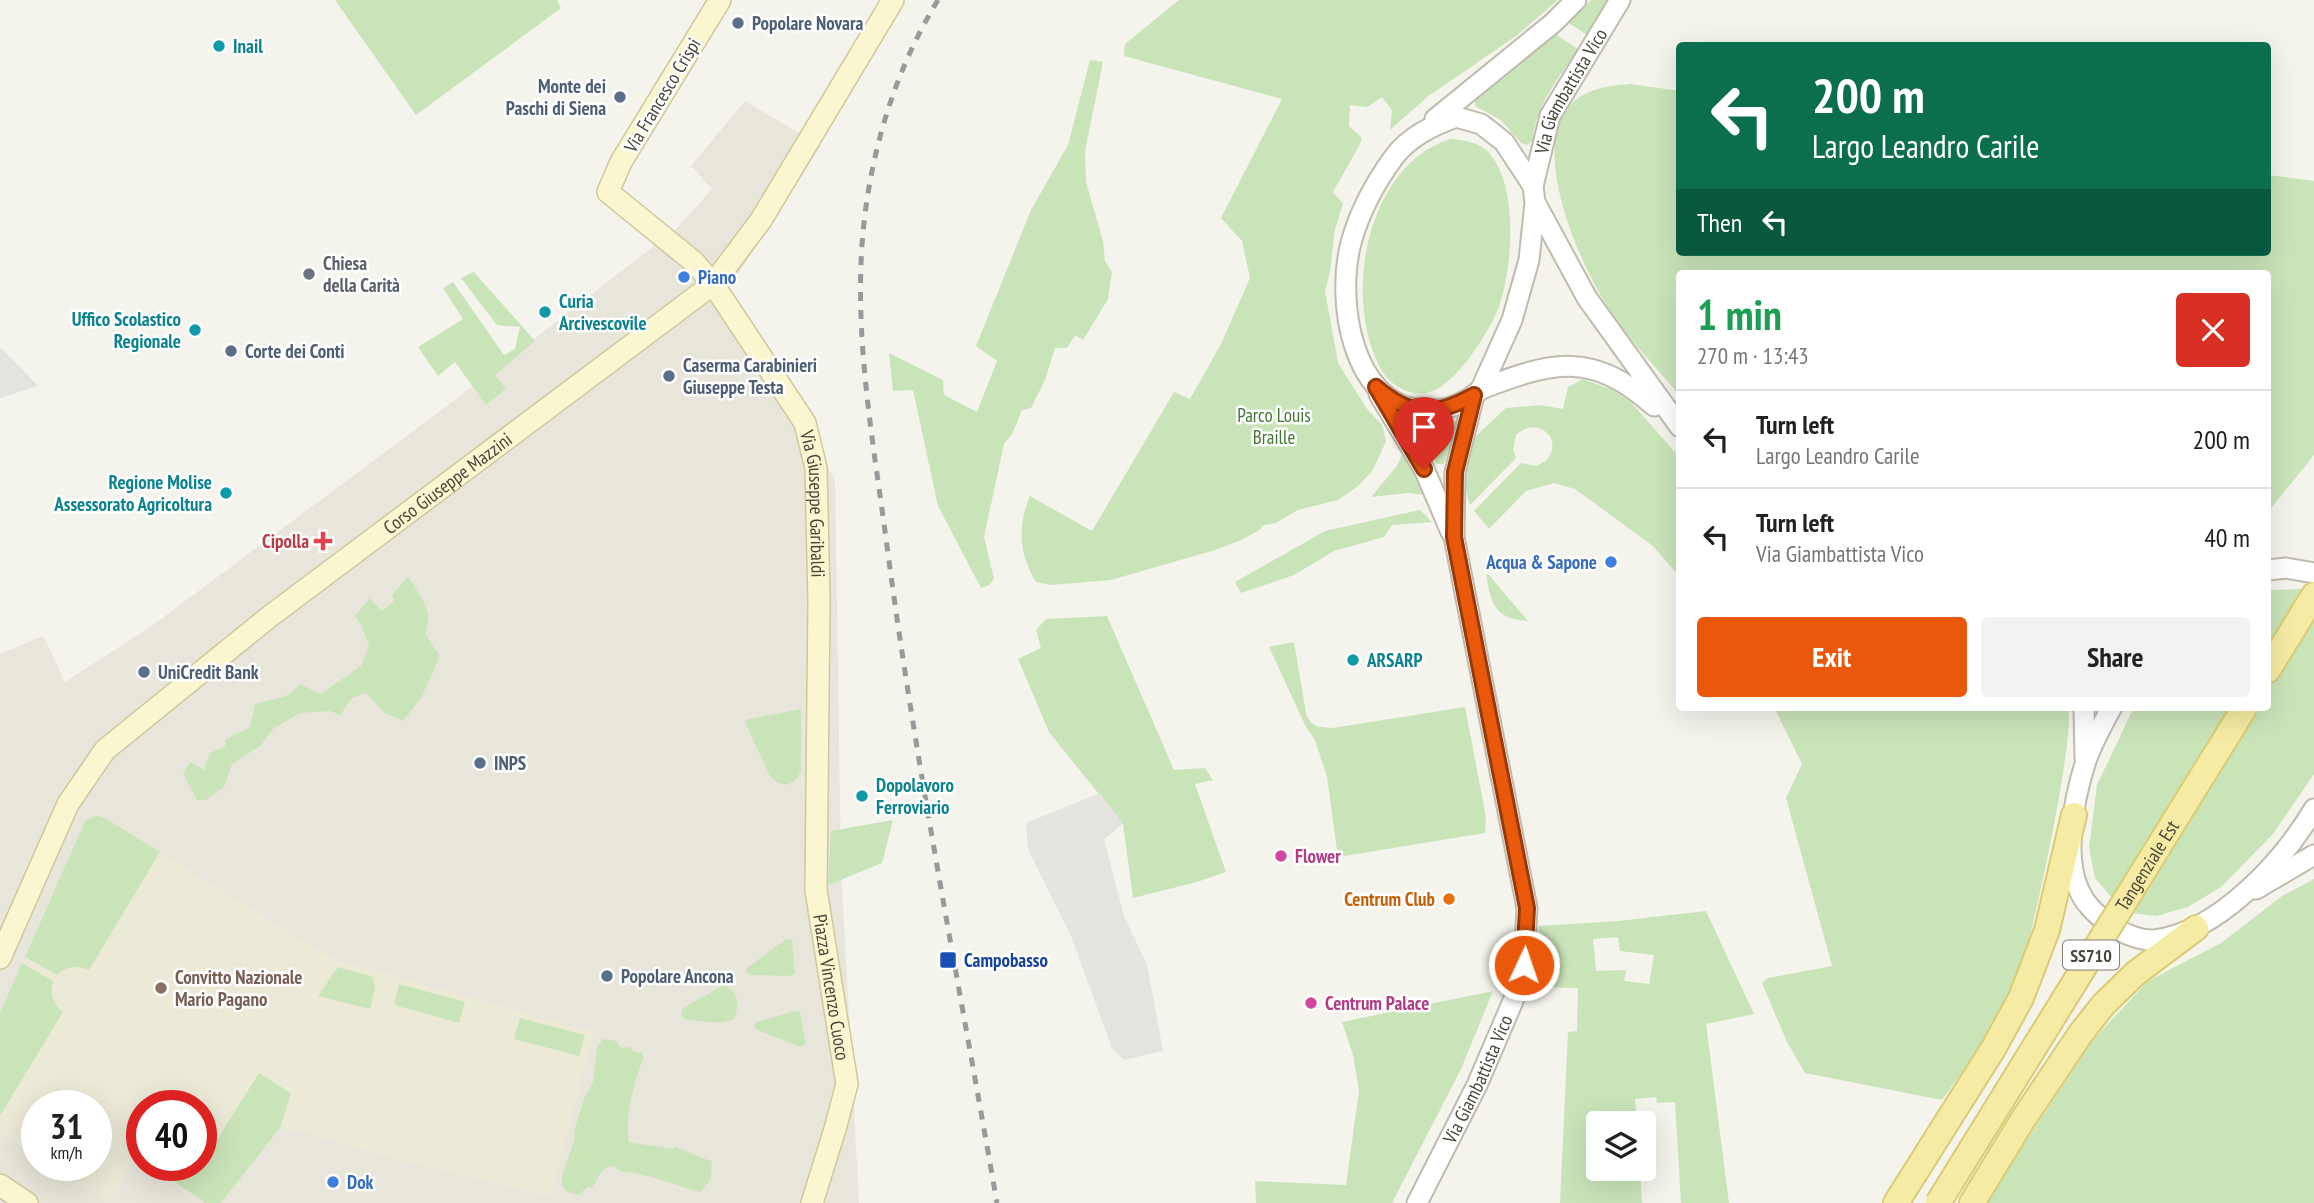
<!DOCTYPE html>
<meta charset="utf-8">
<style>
:root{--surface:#fff;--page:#f2f2f2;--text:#202124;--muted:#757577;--line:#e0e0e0;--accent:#ea580c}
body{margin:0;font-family:"PT Sans Narrow",sans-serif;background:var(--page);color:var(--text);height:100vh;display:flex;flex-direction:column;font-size:26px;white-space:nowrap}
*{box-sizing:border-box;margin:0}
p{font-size:23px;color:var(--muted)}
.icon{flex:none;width:38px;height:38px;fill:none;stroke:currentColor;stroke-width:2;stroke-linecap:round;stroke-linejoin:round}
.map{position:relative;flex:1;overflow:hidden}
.details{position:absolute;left:1676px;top:270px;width:595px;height:441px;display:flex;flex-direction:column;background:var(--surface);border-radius:7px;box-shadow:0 7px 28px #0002}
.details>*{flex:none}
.hud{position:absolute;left:1676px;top:42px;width:595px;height:214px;border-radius:7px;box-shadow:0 7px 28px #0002;background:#0b6e4f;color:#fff;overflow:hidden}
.fabs{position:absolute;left:1586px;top:1111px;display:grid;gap:14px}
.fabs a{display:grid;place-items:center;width:70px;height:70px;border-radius:7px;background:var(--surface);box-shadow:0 7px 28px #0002;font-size:35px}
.speed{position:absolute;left:21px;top:1090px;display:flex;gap:14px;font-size:35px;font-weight:700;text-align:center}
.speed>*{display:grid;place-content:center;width:91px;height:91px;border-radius:50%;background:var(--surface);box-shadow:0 7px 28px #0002;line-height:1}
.speed small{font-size:18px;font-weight:400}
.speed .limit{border:10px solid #d22;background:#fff;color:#111}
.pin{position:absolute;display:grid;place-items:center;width:60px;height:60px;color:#fff;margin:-72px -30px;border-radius:50% 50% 50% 0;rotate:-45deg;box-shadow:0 0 7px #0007}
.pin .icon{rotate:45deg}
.me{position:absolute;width:77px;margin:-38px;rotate:3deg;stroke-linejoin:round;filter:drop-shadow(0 0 5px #0008)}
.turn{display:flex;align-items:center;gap:24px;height:147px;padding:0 21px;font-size:32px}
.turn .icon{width:91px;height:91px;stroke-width:2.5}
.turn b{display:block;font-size:49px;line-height:60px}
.then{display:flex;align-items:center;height:66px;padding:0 21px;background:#0003;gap:14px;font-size:26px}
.round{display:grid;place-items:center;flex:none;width:74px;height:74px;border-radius:7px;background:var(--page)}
.head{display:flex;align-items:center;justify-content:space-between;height:119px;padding:0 21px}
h1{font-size:42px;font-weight:600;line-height:52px;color:#1e9e55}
.action{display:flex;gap:14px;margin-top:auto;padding:14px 21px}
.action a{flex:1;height:80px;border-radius:7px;background:var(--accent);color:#fff;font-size:28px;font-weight:600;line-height:80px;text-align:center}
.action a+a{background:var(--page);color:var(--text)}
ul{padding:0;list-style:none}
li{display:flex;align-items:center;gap:21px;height:98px;padding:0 21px;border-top:2px solid var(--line)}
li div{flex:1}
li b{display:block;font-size:26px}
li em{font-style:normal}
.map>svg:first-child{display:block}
.residential{fill:#e8e6da;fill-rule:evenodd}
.education{fill:#ece9d7}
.green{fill:#cae4b9;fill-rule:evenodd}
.parking{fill:#e4e3df}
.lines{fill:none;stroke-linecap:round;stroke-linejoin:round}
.tertiary-casing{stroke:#bfbcaf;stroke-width:23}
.secondary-casing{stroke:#cdc89d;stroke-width:24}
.primary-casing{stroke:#dacb74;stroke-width:28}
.tertiary{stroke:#fff;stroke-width:19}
.secondary{stroke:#faf7d0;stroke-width:21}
.primary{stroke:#f5eba4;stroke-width:24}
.rail{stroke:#999;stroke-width:5;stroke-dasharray:9 9;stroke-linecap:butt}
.primary-bridge-casing{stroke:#dacb74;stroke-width:28;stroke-linecap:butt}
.primary-bridge{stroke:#f5eba4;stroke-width:24}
.route-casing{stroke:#983908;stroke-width:18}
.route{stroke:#ea580c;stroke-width:12}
.service-dot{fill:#5c6f8a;stroke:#fff;stroke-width:2.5}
.culture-dot{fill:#0f9aa8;stroke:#fff;stroke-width:2.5}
.worship-dot{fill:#6b7280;stroke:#fff;stroke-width:2.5}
.shop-dot{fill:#3f7fe0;stroke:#fff;stroke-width:2.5}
.health-dot{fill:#e0444e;stroke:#fff;stroke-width:2.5}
.hotel-dot{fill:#d1479c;stroke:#fff;stroke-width:2.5}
.food-dot{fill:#e8710a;stroke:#fff;stroke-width:2.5}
.transit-dot{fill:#1a4fb4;stroke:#fff;stroke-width:2.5}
.education-dot{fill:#8d6e63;stroke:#fff;stroke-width:2.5}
.labels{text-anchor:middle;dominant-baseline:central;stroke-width:5;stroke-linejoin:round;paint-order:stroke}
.shield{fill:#fff;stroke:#7f7d75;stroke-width:2}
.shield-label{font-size:18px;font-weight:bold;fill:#48453a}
.service-label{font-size:19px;font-weight:bold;fill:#4e5e75;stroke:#fff;text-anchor:start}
.culture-label{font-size:19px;font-weight:bold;fill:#0d838f;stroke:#fff;text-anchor:start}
.street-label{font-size:19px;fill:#48453a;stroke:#fff}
.worship-label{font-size:19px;font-weight:bold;fill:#5b616d;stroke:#fff;text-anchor:start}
.shop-label{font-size:19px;font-weight:bold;fill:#366cbe;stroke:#fff;text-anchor:start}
.park-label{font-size:19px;fill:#407631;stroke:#fff}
.health-label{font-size:19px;font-weight:bold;fill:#be3a42;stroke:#fff;text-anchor:end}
.hotel-label{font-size:19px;font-weight:bold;fill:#b23c85;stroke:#fff;text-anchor:start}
.food-label{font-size:19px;font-weight:bold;fill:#c56008;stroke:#fff;text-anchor:end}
.transit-label{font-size:19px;font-weight:bold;fill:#164399;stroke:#fff;text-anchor:start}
.education-label{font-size:19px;font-weight:bold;fill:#785e54;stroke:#fff;text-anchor:start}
</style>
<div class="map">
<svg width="2314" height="1203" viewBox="0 0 2314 1203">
<rect width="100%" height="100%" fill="#f4f3ec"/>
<path class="residential" d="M745 101 821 146 728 290 835 480 841 868 859 1203H0V654L43 636 65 682 153 625 459 397 676 229 712 189 691 166ZM37 1106H96V1166H37ZM142 1106H201V1166H142Z"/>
<path class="education" d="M96 816 105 818 330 958 594 1032 550 1197 402 1161 308 1133 280 1128 221 1203H205L150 1166H201V1106H142V1161L137 1158 109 1202 51 1166H96V1106H37V1157L0 1133V1013L85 821Z"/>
<path class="green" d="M335 0H557L561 8 416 115Z
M1179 0H1558L1516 36 1427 97 1390 130 1392 110 1382 97 1367 107 1350 105 1349 126 1362 138 1359 146 1333 192 1343 204 1335 229 1330 272 1325 291 1338 363 1367 409 1382 425 1386 441 1373 470 1358 486 1338 500 1298 510 1276 523 1264 525 1258 531 1239 541 1215 550 1111 580 1051 585 1036 582C1019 554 1017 527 1030 496L1092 531 1174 392 1190 399 1221 344 1250 278 1242 241 1221 218 1282 99 1124 56 1125 44Z
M1591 0H1610L1587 35 1569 23Z
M1555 34 1578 49C1560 77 1535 105 1533 140L1527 145 1521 143 1501 120 1475 106V100Z
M1090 60 1103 62 1085 151 1086 182 1103 241 1105 261 1112 272 1108 299 1083 340 1075 335 1067 348H1055L1045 380 1031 408 1022 410 1012 434 1004 444 984 537 994 579 989 585 981 588 938 506 913 390 893 391 889 353 943 380 944 395 977 412 997 361 976 346 1031 210 1068 145Z
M1631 84 1680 91V252H2268V175L2314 181V455L2268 512V273H1680V396C1657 368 1629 340 1609 309 1581 267 1530 152 1568 108 1584 88 1608 86 1631 84Z
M1451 139C1463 140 1477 142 1486 150 1520 182 1513 269 1498 309 1489 332 1460 377 1437 389 1418 400 1393 389 1382 371 1341 300 1366 164 1451 139Z
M474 272 535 341 495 375 506 389 486 405 455 362 438 376 418 347 463 319 443 288 453 282 504 355 515 349 520 327 497 325 461 278Z
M1583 379 1613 390 1631 402 1680 458V577L1653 546 1575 489 1554 483 1526 491 1489 529 1474 511 1521 463 1536 466C1550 461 1556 450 1550 436 1539 424 1528 425 1516 435L1513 450 1516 458 1470 505 1466 492V477L1470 450 1476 436 1506 408 1540 405 1563 409 1568 387Z
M1452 419 1458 424 1444 464H1437L1416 430C1423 423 1441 423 1452 419Z
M1403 452 1414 470 1425 495 1409 493 1371 497 1397 466Z
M1420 510 1432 522 1392 525 1384 537 1334 551 1294 575 1241 593 1235 582 1325 531Z
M1486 574 1489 575 1528 621C1494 619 1491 603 1486 574Z
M408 577C421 598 435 609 425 634L440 656 421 698 403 721 385 713 366 693 352 698 340 715 330 711 300 713 274 728 260 746 232 764 224 787 206 800H197L183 774 190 762 204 770 210 753 226 746 225 740 250 727 255 704 287 696 300 684 321 694 361 666 369 646 362 627 355 616 370 598 382 611 394 601 392 595Z
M2304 589 2314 598V774L2273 834 2221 887 2188 907 2156 916 2130 913 2112 898 2095 878 2089 848 2097 785 2134 707H2268V590Z
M1107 616 1174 770 1205 768 1213 780 1195 784 1226 872 1197 882 1133 898 1123 824 1049 732 1018 659 1041 648 1036 630 1046 619Z
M1294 642 1306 713C1311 728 1319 727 1333 728L1465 707 1486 817 1485 833 1338 857 1327 777 1315 740 1305 725 1269 647Z
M1774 707H2068C2077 729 2030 953 2016 983 1997 1024 1969 1063 1942 1100L1805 1073 1787 1042 1762 983 1768 978 1832 966 1786 798 1802 764Z
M801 709V770C796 786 781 789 770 776L744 720Z
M96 816 105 818 160 852 89 970C76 965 67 966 57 975L25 957 85 821Z
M893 820 882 863 828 885 831 831Z
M2314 879V1203H1985L2092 1041 2148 981 2221 943 2282 896Z
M1706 911 1754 1014 1706 1024 1729 1203H1681L1675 1102 1657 1103 1656 1097 1635 1099 1637 1123 1598 1124V1169H1640L1642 1203H1560L1568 1032 1577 1031 1578 988 1537 987 1539 926 1618 921ZM1618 937 1620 951 1654 955 1649 984 1624 981 1626 970 1596 971 1593 939Z
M786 939 792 940 795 973 789 976 751 975 746 972 748 967Z
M22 963 53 981C50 994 53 1003 63 1012L0 1116V1013Z
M338 967 373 977 375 987 370 1009 318 996Z
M399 984 465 1002 459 1023 394 1005Z
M724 985C739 993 740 1005 734 1019 720 1026 699 1020 684 1019L681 1014 683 1008Z
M1493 991 1461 1069 1392 1203H1256L1255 1181 1346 1185 1359 1091 1353 1055 1342 1022Z
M794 1011 800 1012 806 1044 801 1047 757 1030 754 1026 757 1022Z
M520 1018 585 1035 579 1056 514 1039Z
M603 1039 616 1041 621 1048 630 1047 633 1051 642 1053 644 1057C635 1076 624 1123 629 1142L672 1149 675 1147C688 1151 699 1158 712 1161L711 1179 701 1192C674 1186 647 1172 621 1172 607 1156 599 1176 593 1188L587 1187 579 1195 567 1192 562 1185V1176L575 1138 574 1131 585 1096 593 1083 597 1047Z
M259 1073 291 1093 280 1128 221 1203H205L166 1176 173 1166H201V1129L218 1138Z"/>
<path class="parking" d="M0 347 38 386 0 398Z
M1100 793 1123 824 1104 839 1124 916 1147 965 1163 1051 1124 1060 1112 1048 1071 936 1028 849 1026 823Z"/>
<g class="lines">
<g class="tertiary-casing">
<g id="tertiary">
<path d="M1456 117 1481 124 1504 142 1533 186 1535 203 1529 260 1512 320 1481 389C1466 404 1443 412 1422 410 1351 404 1336 299 1351 243 1359 213 1375 183 1394 157 1410 136 1432 126 1456 117Z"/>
<path d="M1435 119 1553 23 1576 0"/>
<path id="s1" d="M1533 186 1550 116 1620 0"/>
<path d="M1536 204 1587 298 1680 427"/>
<path d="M1481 389C1552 362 1591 350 1654 406"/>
<path d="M1379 394 1424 469 1451 532"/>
<path d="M2268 570 2286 568 2314 573"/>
<path d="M2084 707 2085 758"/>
<path d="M2112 707C2102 725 2091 745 2085 764 2074 799 2063 856 2079 890 2085 904 2094 912 2106 922 2117 931 2139 941 2154 940 2218 933 2283 861 2314 809"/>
<path d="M2256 889 2314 855"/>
<path id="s2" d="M1417 1203 1477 1085 1513 1001 1524 965 1527 908 1454 537 1455 472 1474 395"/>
</g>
</g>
<g class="secondary-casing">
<g id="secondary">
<path id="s3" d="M720 0 621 162 608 192 694 262 713 284 805 423 816 468 819 601 816 890 847 1084 835 1129 812 1203"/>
<path id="s4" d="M0 958 68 804 105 750 269 617 713 284 761 220 893 0"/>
<path d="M0 1185 27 1203"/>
</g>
</g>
<g class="primary-casing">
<path id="primary" d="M2268 670 2314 595
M1896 1203 1993 1049 2021 998 2047 930 2074 815
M1972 1203 2022 1121 2081 1033 2104 1004 2136 973 2196 928"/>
</g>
<use href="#tertiary" class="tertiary"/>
<use href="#secondary" class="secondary"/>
<use href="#primary" class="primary"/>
<path class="rail" d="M938 0C893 73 868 160 862 245 855 345 874 447 887 546 916 766 959 984 997 1203"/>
<g class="primary-bridge-casing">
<g id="primary-bridge">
<path id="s5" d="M1938 1203 2245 707"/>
</g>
</g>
<use href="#primary-bridge" class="primary-bridge"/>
</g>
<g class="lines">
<g class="route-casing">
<path id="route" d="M1424 469 1376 387C1410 417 1435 417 1474 395L1455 472 1454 537 1527 908 1524 965"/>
</g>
<use href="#route" class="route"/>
</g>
<g class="service-dot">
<circle cx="738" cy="23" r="7"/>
<circle cx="620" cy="97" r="7"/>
<circle cx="231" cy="351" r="7"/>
<circle cx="669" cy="376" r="7"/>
<circle cx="144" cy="672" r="7"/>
<circle cx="480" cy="763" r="7"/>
<circle cx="607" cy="976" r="7"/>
</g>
<g class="culture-dot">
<circle cx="219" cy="46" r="7"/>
<circle cx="545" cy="312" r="7"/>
<circle cx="195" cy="330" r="7"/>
<circle cx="226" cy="493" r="7"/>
<circle cx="1353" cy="660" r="7"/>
<circle cx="862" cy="796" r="7"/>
</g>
<circle class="worship-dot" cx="309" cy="274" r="7"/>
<g class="shop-dot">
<circle cx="684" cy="277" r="7"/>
<circle cx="1611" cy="562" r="7"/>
<circle cx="333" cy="1182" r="7"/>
</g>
<path class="health-dot" d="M319.5 530.5h7v7h7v7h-7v7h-7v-7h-7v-7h7z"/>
<g class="hotel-dot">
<circle cx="1281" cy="856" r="7"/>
<circle cx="1311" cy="1003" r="7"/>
</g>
<circle class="food-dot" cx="1449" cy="899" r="7"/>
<rect class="transit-dot" x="939" y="951" width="18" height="18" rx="3.5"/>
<circle class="education-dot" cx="161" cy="988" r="7"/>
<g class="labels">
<rect class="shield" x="2063" y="940.5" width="56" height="29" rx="5"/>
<g class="shield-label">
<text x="2091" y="955">SS710</text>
</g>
<g class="service-label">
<text x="752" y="23">Popolare Novara</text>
<text x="606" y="86" text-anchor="end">Monte dei<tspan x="606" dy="22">Paschi di Siena</tspan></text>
<text x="245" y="351">Corte dei Conti</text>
<text x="683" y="365">Caserma Carabinieri<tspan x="683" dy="22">Giuseppe Testa</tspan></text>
<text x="158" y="672">UniCredit Bank</text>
<text x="494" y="763">INPS</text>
<text x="621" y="976">Popolare Ancona</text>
</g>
<g class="culture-label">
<text x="233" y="46">Inail</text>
<text x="559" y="301">Curia<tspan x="559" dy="22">Arcivescovile</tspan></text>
<text x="181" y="319" text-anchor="end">Uffico Scolastico<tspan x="181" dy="22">Regionale</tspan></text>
<text x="212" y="482" text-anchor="end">Regione Molise<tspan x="212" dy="22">Assessorato Agricoltura</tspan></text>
<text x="1367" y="660">ARSARP</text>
<text x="876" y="785">Dopolavoro<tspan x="876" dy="22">Ferroviario</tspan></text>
</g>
<g class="street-label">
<text stroke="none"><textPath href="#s1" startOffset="103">Via Giambattista Vico</textPath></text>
<text transform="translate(662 95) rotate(-59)">Via Francesco Crispi</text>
<text stroke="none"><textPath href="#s4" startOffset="668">Corso Giuseppe Mazzini</textPath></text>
<text stroke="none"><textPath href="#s3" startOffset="611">Via Giuseppe Garibaldi</textPath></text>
<text stroke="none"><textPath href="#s5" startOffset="397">Tangenziale Est</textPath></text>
<text stroke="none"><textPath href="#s3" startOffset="1096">Piazza Vincenzo Cuoco</textPath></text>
<text stroke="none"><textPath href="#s2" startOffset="138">Via Giambattista Vico</textPath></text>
</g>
<g class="worship-label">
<text x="323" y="263">Chiesa<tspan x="323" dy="22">della Carità</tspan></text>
</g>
<g class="shop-label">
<text x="698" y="277">Piano</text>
<text x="1597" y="562" text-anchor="end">Acqua &amp; Sapone</text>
<text x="347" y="1182">Dok</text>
</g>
<g class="park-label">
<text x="1274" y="415">Parco Louis<tspan x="1274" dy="22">Braille</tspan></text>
</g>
<g class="health-label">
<text x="309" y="541">Cipolla</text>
</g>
<g class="hotel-label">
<text x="1295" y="856">Flower</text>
<text x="1325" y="1003">Centrum Palace</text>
</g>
<g class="food-label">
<text x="1435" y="899">Centrum Club</text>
</g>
<g class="transit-label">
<text x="964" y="960">Campobasso</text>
</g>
<g class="education-label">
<text x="175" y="977">Convitto Nazionale<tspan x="175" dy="22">Mario Pagano</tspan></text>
</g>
</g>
</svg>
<div class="fabs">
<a><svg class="icon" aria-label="layers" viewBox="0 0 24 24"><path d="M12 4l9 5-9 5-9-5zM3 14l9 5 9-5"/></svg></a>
</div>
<div class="speed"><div>31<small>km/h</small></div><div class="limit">40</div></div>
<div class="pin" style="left:1424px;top:469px;background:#d93025"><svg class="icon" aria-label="arrive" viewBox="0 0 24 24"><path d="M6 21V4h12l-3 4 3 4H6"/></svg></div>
<svg class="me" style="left:1524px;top:965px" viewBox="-20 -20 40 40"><circle r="17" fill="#ea580c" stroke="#fff" stroke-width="3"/><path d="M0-11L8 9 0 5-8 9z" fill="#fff"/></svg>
<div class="hud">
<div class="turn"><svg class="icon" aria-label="left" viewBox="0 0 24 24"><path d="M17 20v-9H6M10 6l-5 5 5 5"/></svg><div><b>200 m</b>Largo Leandro Carile</div></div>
<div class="then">Then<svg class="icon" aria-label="left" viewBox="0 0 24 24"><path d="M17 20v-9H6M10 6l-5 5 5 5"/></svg></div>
</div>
<section class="details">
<div class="head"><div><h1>1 min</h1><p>270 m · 13:43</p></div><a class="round" style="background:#d93025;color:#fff"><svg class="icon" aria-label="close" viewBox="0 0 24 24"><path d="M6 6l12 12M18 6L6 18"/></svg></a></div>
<ul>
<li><svg class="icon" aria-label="left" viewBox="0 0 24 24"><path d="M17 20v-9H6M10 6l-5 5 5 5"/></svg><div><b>Turn left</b><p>Largo Leandro Carile</p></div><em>200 m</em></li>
<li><svg class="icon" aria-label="left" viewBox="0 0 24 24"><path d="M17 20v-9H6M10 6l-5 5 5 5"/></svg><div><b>Turn left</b><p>Via Giambattista Vico</p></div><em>40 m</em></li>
</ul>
<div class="action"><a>Exit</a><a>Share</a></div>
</section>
</div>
